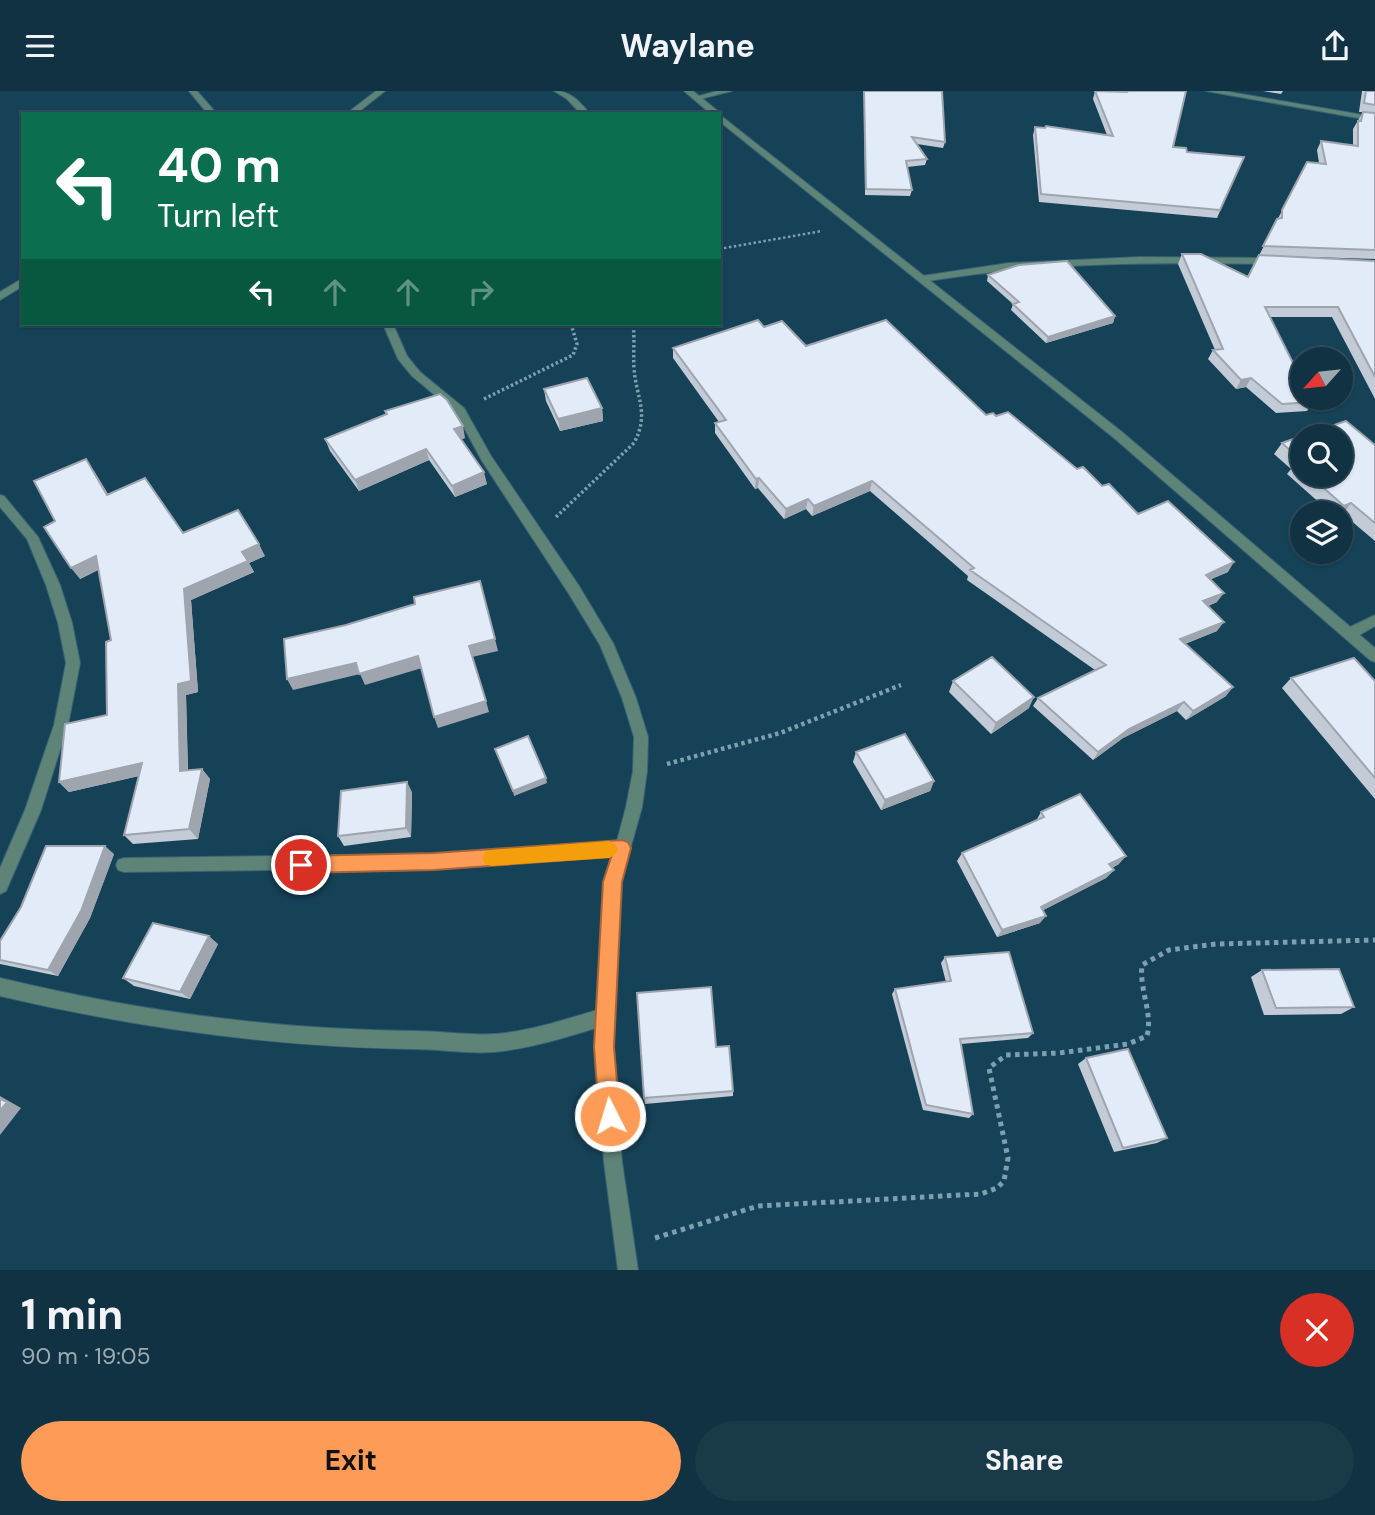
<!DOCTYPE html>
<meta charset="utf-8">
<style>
:root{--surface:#103242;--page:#193a49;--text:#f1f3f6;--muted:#9caab2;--line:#304d5b;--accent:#fe9c57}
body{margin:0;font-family:"DM Sans",sans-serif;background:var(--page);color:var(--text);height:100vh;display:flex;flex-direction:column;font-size:26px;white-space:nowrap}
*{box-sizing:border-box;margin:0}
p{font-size:23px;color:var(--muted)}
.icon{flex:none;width:38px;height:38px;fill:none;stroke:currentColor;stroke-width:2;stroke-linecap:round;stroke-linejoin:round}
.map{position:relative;height:1179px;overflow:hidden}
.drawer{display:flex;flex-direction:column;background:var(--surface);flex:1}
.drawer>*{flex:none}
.banner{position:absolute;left:21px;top:21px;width:700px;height:214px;border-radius:0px;box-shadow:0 2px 5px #0004,0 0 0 2px var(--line);background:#0b6e4f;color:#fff;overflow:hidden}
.needle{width:46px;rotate:243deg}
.tools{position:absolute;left:1290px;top:256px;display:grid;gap:14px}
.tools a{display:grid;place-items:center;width:63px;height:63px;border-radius:50%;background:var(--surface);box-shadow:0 2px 5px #0004,0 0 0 2px var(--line);font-size:35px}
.pin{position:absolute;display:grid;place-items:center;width:60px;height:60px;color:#fff;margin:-30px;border:4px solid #fff;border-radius:50%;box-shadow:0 2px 7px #0007}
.me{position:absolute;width:77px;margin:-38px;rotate:355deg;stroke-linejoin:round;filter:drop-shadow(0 0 5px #0008)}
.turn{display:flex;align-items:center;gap:24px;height:147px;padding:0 21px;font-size:32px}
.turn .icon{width:91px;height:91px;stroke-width:2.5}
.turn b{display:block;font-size:49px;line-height:60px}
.lanes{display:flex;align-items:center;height:66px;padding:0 21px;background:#0003;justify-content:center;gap:35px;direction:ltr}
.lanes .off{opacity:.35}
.round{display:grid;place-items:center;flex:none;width:74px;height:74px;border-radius:37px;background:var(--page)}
.summary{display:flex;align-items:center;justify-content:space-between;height:119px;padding:0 21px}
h1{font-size:42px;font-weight:700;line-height:52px}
.button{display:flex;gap:14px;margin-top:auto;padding:14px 21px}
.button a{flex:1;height:80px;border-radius:42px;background:var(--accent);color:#111;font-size:28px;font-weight:700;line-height:80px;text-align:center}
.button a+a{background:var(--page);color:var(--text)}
header{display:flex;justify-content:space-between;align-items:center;height:91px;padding:0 21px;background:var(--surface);font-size:32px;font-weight:700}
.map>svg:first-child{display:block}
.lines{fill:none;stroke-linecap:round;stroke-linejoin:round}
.minor-casing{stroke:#396276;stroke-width:2}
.tertiary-casing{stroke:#396276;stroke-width:2}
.path-far3{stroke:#7e9fb1;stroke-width:2.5;stroke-dasharray:2.5 2.5;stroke-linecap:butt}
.path-far2{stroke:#7e9fb1;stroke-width:3.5;stroke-dasharray:2.5 2.5;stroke-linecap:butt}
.path-far1{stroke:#7e9fb1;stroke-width:4.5;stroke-dasharray:3.5 3.5;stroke-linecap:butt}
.path{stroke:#7e9fb1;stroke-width:5;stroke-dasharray:4.5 4.5;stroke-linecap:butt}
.minor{fill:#5e8478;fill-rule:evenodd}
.tertiary{fill:#5e8478;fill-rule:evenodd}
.wall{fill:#c2cbd6}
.shaded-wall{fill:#9ea5ae}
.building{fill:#e2ecf9;stroke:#9ea5ae;stroke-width:2}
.route{fill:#fe9c57;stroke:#a56539;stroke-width:2}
.slow{fill:#f59e0b}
</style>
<header><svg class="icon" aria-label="menu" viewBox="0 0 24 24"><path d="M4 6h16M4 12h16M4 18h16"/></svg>Waylane<svg class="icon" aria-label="share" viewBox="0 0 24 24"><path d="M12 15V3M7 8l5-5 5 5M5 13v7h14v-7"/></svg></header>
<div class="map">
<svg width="1375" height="1179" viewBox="0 0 1375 1179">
<rect width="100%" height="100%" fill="#164258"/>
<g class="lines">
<g class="minor-casing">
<path id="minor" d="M189 0H197L217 23H208Z
M376 0H385L356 23H346Z
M554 0C571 0 579 10 590 23H581L567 8Z
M717 0H732L696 9 692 7Z
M1206 0H1224L1375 26V30Z
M1140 166 1272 167 1277 170 1272 173C1154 171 1038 171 922 191L917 188 922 185 1009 172Z
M23 187V195L0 209V201Z
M383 233H393L407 265 420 281 464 317 491 365 579 495 613 552 636 607 648 646 647 680 642 716 621 791 613 956 622 1071 638 1179H618L604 1071 595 956 596 937C563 947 529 958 493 961 467 963 440 958 414 958 273 956 137 937 0 905V887C137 920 274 939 415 940 445 940 475 946 505 942 536 938 567 928 597 919L605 791 612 765 434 777 124 781 118 779 116 774 118 769 124 767 434 763 617 750 626 716 633 680 634 646 622 607 600 554 569 503 482 370 456 322 412 285 398 268Z
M0 404 4 405 38 446 60 494 72 532 80 572 68 634 41 719 6 800 0 803V777L25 719 54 634 66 572 58 532 46 494 27 448 0 416Z
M1375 524V535L1356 546H1346L1344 542 1346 538Z"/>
</g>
<g class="tertiary-casing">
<path id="tertiary" d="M684 0H693L719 21 720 24 1122 341 1375 557V571L1370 569 1114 347 719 30V23H711Z"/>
</g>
<path class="path-far3" d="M719 158 822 140"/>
<path class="path-far2" d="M484 308 573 264 577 253 571 233
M556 426 634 352C650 322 636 307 634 277 633 262 635 248 633 233"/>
<path class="path-far1" d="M667 673 780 642 901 594"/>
<path class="path" d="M655 1147 758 1115 981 1103 997 1097 1004 1090 1008 1067 989 977 1006 964 1059 962 1128 953 1147 945C1153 921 1139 899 1142 874L1169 859 1216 853 1375 849"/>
<use href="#minor" class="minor"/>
<use href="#tertiary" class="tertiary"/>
</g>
<path class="wall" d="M864 0 945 51 943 57 917 53 927 68 925 74 907 76 912 99 910 105 865 104Z
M1095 0 1173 56 1187 61 1244 66 1217 127 1039 111 1033 44 1035 36 1107 44 1093 8Z
M1263 0H1283L1281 3Z
M1362 0H1375V168L1276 165 1375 170V308L1332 226H1270L1313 311 1307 320 1276 322 1246 296 1236 298 1208 268 1213 259H1215L1178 173 1182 163 1248 186 1307 71 1319 72 1317 59 1321 50 1353 54V38L1363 21H1359Z
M988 184 1115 225 1113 232 1046 252 1011 219 1013 213 987 190Z
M764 236 806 255 986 324 996 325 1102 395 1138 423 1228 481 1211 488 1217 511 1208 515 1217 540 1185 553 1226 605 1186 629 1177 620 1123 647 1093 669 1033 615 1038 607 1095 579 967 489 968 485 870 400 812 425 806 418 784 428 758 397 755 398 715 342V332L719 331 673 267V257Z
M544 298 602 317 603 330 560 340 546 310Z
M1302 345V383H1340L1375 354V450L1343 423 1340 424V422H1331L1287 383 1291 378 1274 363 1282 352Z
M465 347 461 348 487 393 455 406 429 369 359 400 330 360 325 348Z
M94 380 108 403 183 442 265 465 249 472 254 481 191 509 198 601 186 604 188 679 202 678 210 688 198 748 133 753 124 744 139 685 69 701 59 691 107 624 111 549 98 479 80 488Z
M1291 587 1375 590V708L1282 597Z
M953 590 1029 617 991 643 949 601Z
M856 661 934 690 930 700 881 719 853 671Z
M412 701 411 746 344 755 338 745Z
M1041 721 1119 773 1112 777 1114 779 1106 787 1043 819 1040 832 997 846 957 770 962 762 1036 730Z
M114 763 90 827 58 885 0 873V869Z
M218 853 190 908 134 895 123 887Z
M945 866 1033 942 1028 947 961 953 973 1023 969 1027 923 1019 892 903 895 898 946 891 941 872Z
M1262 879 1354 916 1341 923 1264 924 1251 886Z
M716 956 733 1000V1005L645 1013 644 1007Z
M1086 967 1167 1047 1157 1052 1114 1061 1078 973Z"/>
<path class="shaded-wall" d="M1115 225 1113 232 1046 252 1048 246Z
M1251 287 1246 296 1236 298 1241 289Z
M602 317 603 330 560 340 558 328Z
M463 335 465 347 456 350 454 338Z
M426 358 429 369 359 400 355 389Z
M484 381 487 393 455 406 452 395Z
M759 387 758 397 755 398 756 388Z
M872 390 870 400 812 425 814 415Z
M808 408 806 418 784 428 786 418Z
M1351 412 1343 423 1340 424V422H1339L1344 415Z
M259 453 265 465 249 472 254 481 191 509 198 601 186 604 188 690 180 680 178 593 184 498 242 461Z
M96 465 104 476 80 488 71 477Z
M1234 471 1228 481 1200 493 1206 484Z
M1224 502 1217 511 1197 520 1203 510Z
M1224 531 1217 540 1174 557 1180 548Z
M495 548 498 560 472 566 469 555Z
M418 565 422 577 365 594 360 583 293 599 287 588 356 572Z
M1233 596 1226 605 1186 629 1193 620Z
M1034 606 1029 617 991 643 996 632Z
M486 610 489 621 438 637 434 626Z
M1184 611 1177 620 1123 647 1093 669 1098 661 1129 638Z
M142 672 151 682 69 701 59 691Z
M202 678 210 688 198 748 189 738Z
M546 687 547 692 514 705 513 700Z
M934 690 930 700 881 719 885 709Z
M407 691 412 701 411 746 406 737Z
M105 755 114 763 90 827 58 885 48 879Z
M1126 765 1119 773 1102 781 1109 773Z
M1114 779 1106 787 1034 824 1041 816Z
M1046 825 1040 832 997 846 1002 839Z
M209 845 218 853 190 908 180 901Z
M0 1005 21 1017 0 1044Z"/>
<path class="building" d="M864 0H942L945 51 912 46 927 68 906 70 912 99 866 98Z
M1095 0 1127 1 1128 0H1186L1173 56 1186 57 1187 61 1244 66 1220 119 1041 103 1035 36 1045 37 1046 35 1113 45Z
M1366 0H1375V14L1364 12Z
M1363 21 1375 22V159L1263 155 1277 128 1282 127V119L1307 71 1326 73 1321 50 1358 55V30H1361Z
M1182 163H1201L1248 186 1259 164 1375 170V286L1338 216H1265L1302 290V306H1310L1313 311 1282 313 1251 287 1241 289 1213 259 1223 258Z
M1067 170 1115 225 1048 246 1013 213 1019 211 988 184 1019 174Z
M758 229 764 236 782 230 806 255 886 229 986 324 993 322 996 325 1008 321 1077 378 1083 376 1102 395 1109 393 1138 423 1168 410 1234 471 1206 484 1224 502 1203 510 1224 531 1180 548 1233 596 1193 620 1184 611 1129 638 1098 661 1038 607 1106 574 970 479 974 477 872 390 814 415 808 408 786 418 759 387 756 388 715 332 726 329 673 257Z
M587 287 602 317 558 328 544 298Z
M440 303 447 309 463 335 454 338 484 381 452 395 426 358 355 389 325 348 387 323 385 320Z
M1346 330 1375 354V432L1351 412 1344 415 1308 383H1340V345H1303Z
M1302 345V378L1295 372 1302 370 1282 352Z
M86 368 107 404 145 387 183 442 238 419 259 453 242 461 248 470 184 498 191 590 178 593 180 680 202 678 189 738 124 744 142 672 59 691 65 633 107 624 106 551 111 549 96 465 71 477 44 436 55 430 34 390Z
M480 490 495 548 469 555 486 610 434 626 418 565 359 583 356 572 287 588 284 548 346 534 415 513 414 506Z
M992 566 1034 606 996 632 953 590Z
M1354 567 1375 590V687L1291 587Z
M905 643 934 690 885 709 856 661Z
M528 645 546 687 513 700 495 658Z
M407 691 406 737 338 745 341 700Z
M1080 703 1126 765 1109 773 1114 779 1041 816 1046 825 1002 839 962 762 1044 726 1041 721Z
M46 755H105L81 820 48 879 0 869V850L21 816Z
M153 832 209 845 180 901 123 887Z
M1009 861 1033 942 960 948 973 1023 926 1014 895 898 951 890 945 866Z
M1339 878 1354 916 1276 917 1262 879Z
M711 896 716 956 729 955 733 1000 644 1007 637 902Z
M1128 958 1167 1047 1123 1057 1086 967Z
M0 1008 7 1011 0 1020Z"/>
<path class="route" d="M622 749 628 751 631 757 622 791 614 956 620 1025 617 1032 610 1035 602 1032 599 1025 594 956 603 791 611 766 434 779 301 782 294 780 292 774 294 768 301 765 434 762Z"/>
<path class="slow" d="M609 750 615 753 618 758 615 764 609 767 491 775 485 773 482 767 485 761 491 759Z"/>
</svg>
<div class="tools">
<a><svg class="needle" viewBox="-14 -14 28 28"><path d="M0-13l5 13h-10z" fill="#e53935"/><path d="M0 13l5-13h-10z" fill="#9caab2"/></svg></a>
<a><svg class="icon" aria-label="search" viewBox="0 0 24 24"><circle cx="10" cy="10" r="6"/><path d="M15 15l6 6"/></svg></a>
<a><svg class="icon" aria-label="layers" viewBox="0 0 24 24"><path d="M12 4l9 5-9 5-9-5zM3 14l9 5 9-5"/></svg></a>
</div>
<div class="pin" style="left:301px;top:774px;background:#d93025"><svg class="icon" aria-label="arrive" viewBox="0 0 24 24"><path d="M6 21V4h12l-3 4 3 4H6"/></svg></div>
<svg class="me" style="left:610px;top:1025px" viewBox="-20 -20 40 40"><circle r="17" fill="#fe9c57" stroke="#fff" stroke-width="3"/><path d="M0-11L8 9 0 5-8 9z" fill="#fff"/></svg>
<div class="banner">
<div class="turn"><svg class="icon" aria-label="left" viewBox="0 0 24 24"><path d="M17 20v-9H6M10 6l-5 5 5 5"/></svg><div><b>40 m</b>Turn left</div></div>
<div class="lanes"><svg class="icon" aria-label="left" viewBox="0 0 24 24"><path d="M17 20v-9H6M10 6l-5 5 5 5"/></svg><svg class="icon off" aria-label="ahead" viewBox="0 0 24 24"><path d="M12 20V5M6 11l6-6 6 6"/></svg><svg class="icon off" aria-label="ahead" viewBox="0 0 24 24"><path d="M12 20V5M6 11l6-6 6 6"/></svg><svg class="icon off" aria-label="right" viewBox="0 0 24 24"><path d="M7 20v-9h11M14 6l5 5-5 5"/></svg></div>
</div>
</div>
<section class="drawer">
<div class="summary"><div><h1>1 min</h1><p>90 m · 19:05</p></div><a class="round" style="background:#d93025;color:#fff"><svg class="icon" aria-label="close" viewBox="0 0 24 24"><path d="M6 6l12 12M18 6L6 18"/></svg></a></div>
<div class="button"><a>Exit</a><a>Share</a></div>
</section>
